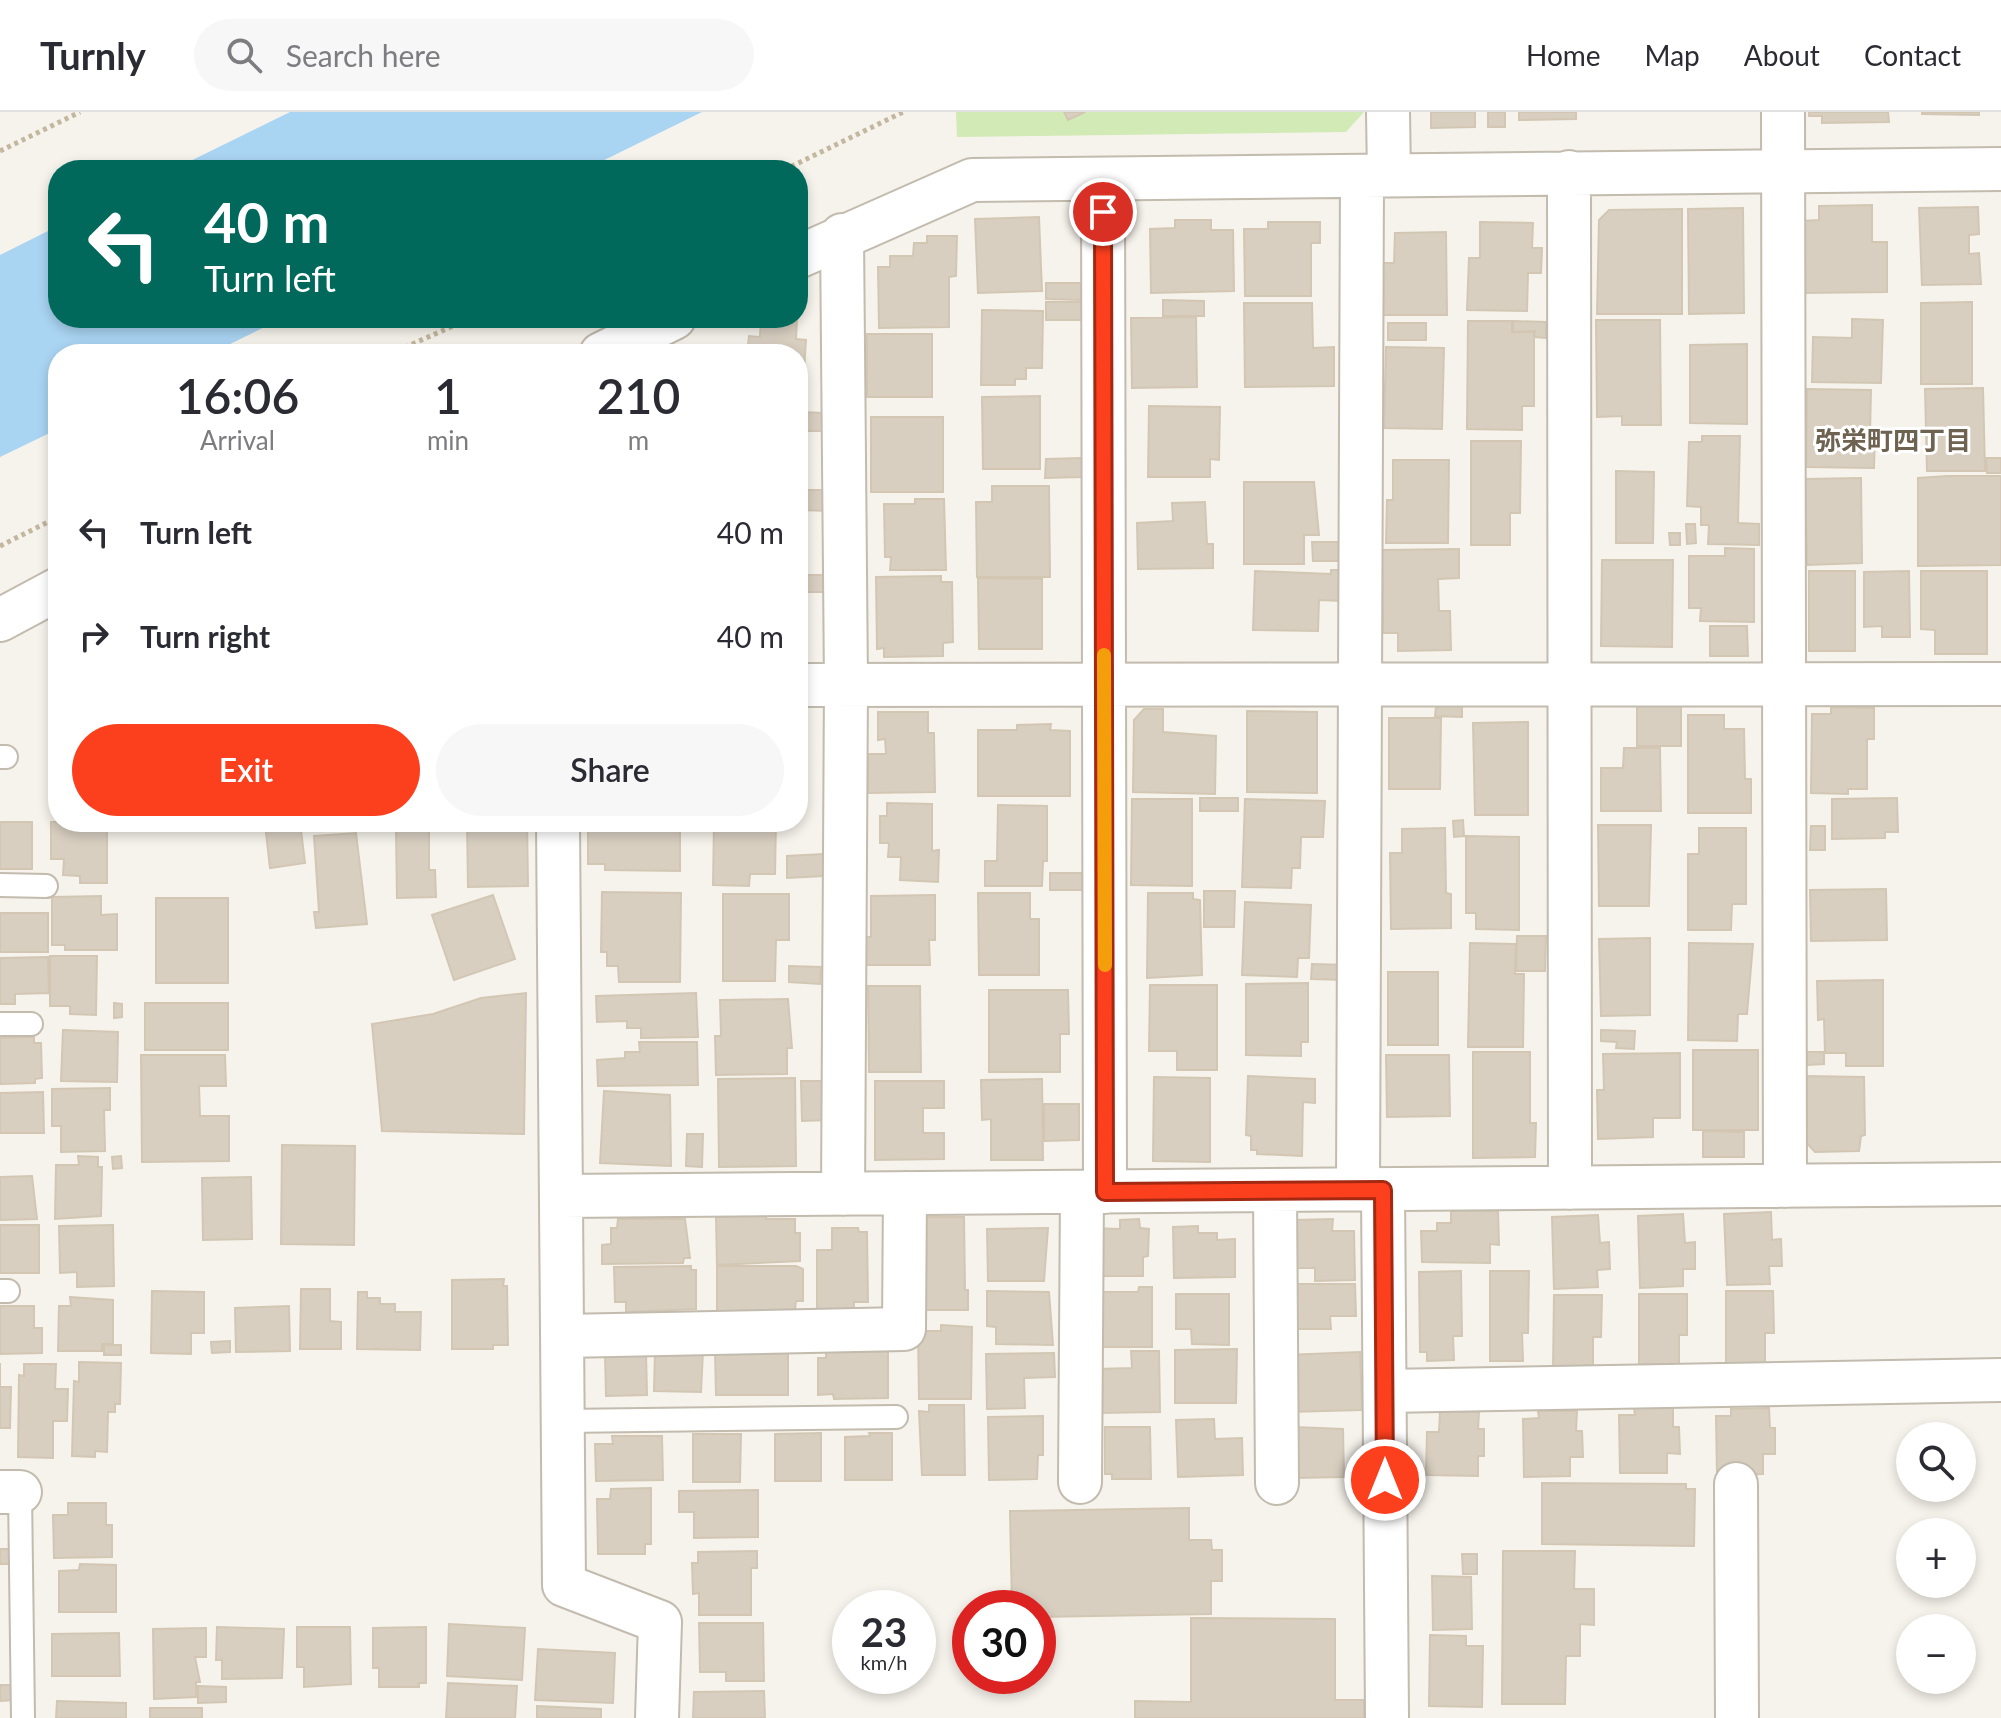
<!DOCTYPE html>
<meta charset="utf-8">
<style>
:root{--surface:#fff;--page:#f7f7f7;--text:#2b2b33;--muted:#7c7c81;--line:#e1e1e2;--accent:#fc3f1d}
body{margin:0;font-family:Lato,"Noto Sans JP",sans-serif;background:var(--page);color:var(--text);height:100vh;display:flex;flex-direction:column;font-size:30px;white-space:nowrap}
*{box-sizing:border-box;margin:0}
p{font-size:26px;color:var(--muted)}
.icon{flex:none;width:44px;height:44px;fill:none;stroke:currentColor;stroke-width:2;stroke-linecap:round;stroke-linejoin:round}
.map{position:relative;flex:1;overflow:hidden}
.side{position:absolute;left:48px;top:232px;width:760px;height:488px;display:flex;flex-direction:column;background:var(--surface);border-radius:32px;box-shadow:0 4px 12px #0003}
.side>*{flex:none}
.top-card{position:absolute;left:48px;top:48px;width:760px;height:168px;border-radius:32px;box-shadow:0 4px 12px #0003;background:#00695c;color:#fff;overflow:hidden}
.tools{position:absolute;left:1896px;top:1310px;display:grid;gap:16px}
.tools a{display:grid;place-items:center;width:80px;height:80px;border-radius:50%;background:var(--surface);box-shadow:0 4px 12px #0003;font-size:40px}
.speed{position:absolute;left:832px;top:1478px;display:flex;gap:16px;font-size:40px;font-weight:700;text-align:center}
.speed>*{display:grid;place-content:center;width:104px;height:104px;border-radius:50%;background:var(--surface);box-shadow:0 4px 12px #0003;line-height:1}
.speed small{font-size:20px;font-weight:400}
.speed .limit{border:12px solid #d22;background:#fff;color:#111}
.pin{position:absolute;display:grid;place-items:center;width:68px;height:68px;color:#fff;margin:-34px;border:4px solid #fff;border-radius:50%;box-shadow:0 2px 8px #0007}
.me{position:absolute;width:88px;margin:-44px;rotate:0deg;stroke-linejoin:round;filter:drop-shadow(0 0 6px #0008)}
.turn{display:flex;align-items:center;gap:28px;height:168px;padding:0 24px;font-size:36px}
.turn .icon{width:104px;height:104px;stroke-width:2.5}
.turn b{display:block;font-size:56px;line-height:68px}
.eta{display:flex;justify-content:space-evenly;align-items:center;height:136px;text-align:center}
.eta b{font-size:48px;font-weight:600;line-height:56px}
.primary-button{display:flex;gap:16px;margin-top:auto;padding:16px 24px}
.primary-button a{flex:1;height:92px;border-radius:48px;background:var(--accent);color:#fff;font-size:32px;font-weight:600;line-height:92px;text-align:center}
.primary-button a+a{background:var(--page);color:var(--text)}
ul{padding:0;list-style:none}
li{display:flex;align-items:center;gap:24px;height:104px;padding:0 24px}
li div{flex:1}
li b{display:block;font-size:30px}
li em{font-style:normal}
header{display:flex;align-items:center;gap:48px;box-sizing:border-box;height:112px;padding:0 40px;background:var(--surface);border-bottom:2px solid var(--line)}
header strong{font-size:38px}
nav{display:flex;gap:44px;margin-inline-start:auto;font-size:28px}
.search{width:560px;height:72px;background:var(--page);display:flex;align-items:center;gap:20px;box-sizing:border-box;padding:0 28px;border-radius:44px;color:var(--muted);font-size:30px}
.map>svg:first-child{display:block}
.green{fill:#d2eab5}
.water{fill:#a9d4f2}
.building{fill:#d8cfc1;stroke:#d3c7b4;stroke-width:2}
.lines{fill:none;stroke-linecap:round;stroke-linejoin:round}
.lane-casing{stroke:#c2bbae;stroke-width:26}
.street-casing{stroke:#c2bbae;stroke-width:46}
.path{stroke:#c4b79f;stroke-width:5;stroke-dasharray:4 4;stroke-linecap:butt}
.lane{stroke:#fff;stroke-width:22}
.street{stroke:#fff;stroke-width:42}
.route-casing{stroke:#a42913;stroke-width:20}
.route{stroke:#fc3f1d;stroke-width:14}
.slow{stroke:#f59e0b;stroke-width:14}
.labels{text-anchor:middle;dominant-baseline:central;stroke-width:6;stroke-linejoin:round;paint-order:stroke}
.neighbourhood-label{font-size:26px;font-weight:bold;fill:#6e6250;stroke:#fff}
</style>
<header>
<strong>Turnly</strong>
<div class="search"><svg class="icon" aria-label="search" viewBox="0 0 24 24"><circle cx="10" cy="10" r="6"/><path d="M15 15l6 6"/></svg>Search here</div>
<nav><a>Home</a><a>Map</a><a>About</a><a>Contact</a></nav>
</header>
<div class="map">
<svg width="2001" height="1606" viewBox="0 0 2001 1606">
<rect width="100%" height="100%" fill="#f6f3ec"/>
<path class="green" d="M956 0H1364L1346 20 957 25Z"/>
<path class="water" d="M290 0H702L584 58H172Z
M58 114V206H283L210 242H58V317L0 345V143Z"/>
<path class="building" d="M1064 0H1085L1068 8Z
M1431 0H1475V15L1431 16Z
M1488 0H1505V15H1488Z
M1519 0H1576V7L1519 8Z
M1809 0H1888L1889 10 1822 11V4H1809Z
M1922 0H1979V3L1922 2Z
M1872 93V130H1887V180L1803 181 1802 109 1819 108V94Z
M1978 95 1979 122 1969 123V142L1979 141 1981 172 1922 173 1919 96Z
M1743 96 1744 201 1689 202 1688 97Z
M1682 97V202H1597L1599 108 1609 98Z
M1039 105 1042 179 978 181 975 107Z
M1175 108H1211V118H1233L1234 179 1151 181 1150 117 1175 116Z
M1268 110H1320V131H1311V184H1245L1244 117H1268Z
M1480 110 1533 111 1532 136H1542L1541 161H1528L1527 199 1467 198 1469 146H1480Z
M1446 120 1447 203H1382V151H1394L1395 121Z
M927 124H957L956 164 949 165V215L879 216 878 155H890V144H913L914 131H927Z
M1046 171H1081V188L1046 187Z
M1163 188 1204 189V204H1163Z
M1046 190H1083V208H1046Z
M1972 190V272H1921V191Z
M1244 191H1312L1313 236 1334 235V274L1245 275Z
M982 198 1043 199 1042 256H1026V267H1015V273H981Z
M1196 205 1197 275 1132 276 1131 206Z
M761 206 797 207 796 227 806 228 803 274H798V242H747L749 224 760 225Z
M1852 207 1883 208 1881 271 1812 270 1813 225 1852 226Z
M1596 208H1660L1661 313H1622V304L1597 305Z
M1468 209H1512V220H1534V294H1522V318L1467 317Z
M1513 209 1546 210V226L1534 225 1535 219 1513 220Z
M1388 211H1426V228H1388Z
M867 222H932V285H867Z
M1747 232V312L1690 311V233Z
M1386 235 1444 236 1442 317 1384 316Z
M1983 276 1985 359H1927L1925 277Z
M1807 277 1871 278 1870 322H1875L1874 356 1806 355Z
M1040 284V357H983L982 285Z
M1149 294 1220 295 1219 348 1210 347V365H1148Z
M798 300 826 301V319H798Z
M871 305H943V380H871Z
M1702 324H1740L1738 411 1759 412V433L1708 432 1709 413H1701V395L1687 394 1689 330H1702Z
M1471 329H1521L1520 401H1510V433H1471Z
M1082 346V365L1045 366 1046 347Z
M1986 346H2001V361H1987Z
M1393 348H1449L1448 431H1386L1387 388H1393Z
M1616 359 1654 360 1653 431H1616Z
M1947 364H2001V453L1918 454V366Z
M1861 366 1862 451 1807 453 1805 367Z
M1244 370H1314L1319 423H1304V452H1244Z
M992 374H1049L1050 465H977L976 390H992Z
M798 378H831L830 399 798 398Z
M915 387H944L946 458H890L891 445H885L884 392H915Z
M1205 390 1207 432H1213V456L1138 457 1137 411 1173 409 1172 391Z
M1686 412H1695L1696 431 1687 432Z
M1669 421H1680V433H1670Z
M1312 430H1348L1349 449H1313Z
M1725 436 1754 437V510L1700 509 1701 496H1689V444H1725Z
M1459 437V466L1438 467 1439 499H1450L1451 538 1398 539V521H1383L1382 438Z
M1602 448H1673L1672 535 1601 534Z
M1331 458H1348L1341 489 1319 488 1318 519 1253 518 1255 459 1331 462Z
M1809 459H1855V539H1809Z
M1909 459 1910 525H1882V514L1864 515V460Z
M1921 459H1987V542H1935V518L1921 517Z
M798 463H829V480H798Z
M941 464V470H952L953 530 943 531V544L884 545V536L877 537 876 465Z
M978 466 1042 467V537H979Z
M1710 514H1747L1748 544H1710Z
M56 578H58V628H55Z
M1462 594V605L1435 604 1436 595Z
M1637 594H1681V634H1637Z
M1831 595 1874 596V627H1867V677H1848V682L1811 681 1812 602H1831Z
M1144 597H1163V620L1216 624 1215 682 1133 680 1134 608Z
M1247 599 1317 600V681L1247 680Z
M878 600H928V621H934L935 680 868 681V642H886L885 627 878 628Z
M1688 603H1724V617H1744L1745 667H1751V701H1688Z
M1389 606H1441L1440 677H1389Z
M1528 610V703H1475L1473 611Z
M1051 612 1050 618 1070 619V684H978V618H1017V613Z
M1624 636H1660L1661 699H1601V656H1623Z
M798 644H800V681H798Z
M54 650H58V705H54Z
M1200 686H1238V699H1200Z
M1897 686 1898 720H1885V726L1832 727V687Z
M1132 687H1192V774L1131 773Z
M1245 687 1325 689 1323 725H1301L1300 756H1292L1291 776 1242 775Z
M887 691 932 692V739L939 738 938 770 900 768 901 745H888L889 731H880V704H887Z
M998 693 1047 694V749H1043L1042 774H985V749H997Z
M1463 708 1464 724 1454 725 1453 709Z
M0 710H32V757H0Z
M51 710H107V771H80V764L63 763 64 747H51Z
M300 710 305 751 270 756 265 712Z
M467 710H527L528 774 468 775Z
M588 710 680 712V759L605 758V752H588Z
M714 710H776L775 762H750L749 774 713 773Z
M1598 713H1651L1649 794H1599Z
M1811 714H1825V738H1810Z
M1445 716 1446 781 1451 782V816L1391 817 1390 741H1402V717Z
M1699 716H1746V792H1732L1731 818H1688V742H1699Z
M396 718 429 719V758H435L436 785 397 786Z
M356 721 367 812 316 816 314 800H319L314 724Z
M1466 724 1519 725V818L1476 817V801H1466Z
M823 742 824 764 787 766V744Z
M1050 761H1083L1082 778H1050Z
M1886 777 1887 828 1811 829 1810 778Z
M1204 779H1235L1234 815H1204Z
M602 780 681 781 680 870H619L618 854H607V840H601Z
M978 781H1030V807H1039V863H979Z
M1148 781H1193V787L1200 788 1202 863 1147 866Z
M723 782H789V828H776L775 869H723Z
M493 783 515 847 454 868 432 803Z
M935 783V828H929L930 853H866V825H871V784Z
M101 784V803L117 802V838H65V833H52V785Z
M156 786H228V871H156Z
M1245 790 1311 793 1309 846H1298L1297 865 1242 863Z
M0 801H48V840H0Z
M1517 824H1546L1545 859H1516Z
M1650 826V903L1601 904 1599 827Z
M1470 831 1516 832 1515 862H1524L1523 935H1468Z
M1689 831 1753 832 1747 902H1738L1737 929 1688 928Z
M50 844H97L96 903 70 902V894H50Z
M48 845 49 881 15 882V892H0V846Z
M1312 852 1346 853V868L1311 867Z
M789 854 821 855 820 872 789 870Z
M1388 860H1438V933H1388Z
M1883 868V954H1846V941H1825L1824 907 1818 908 1817 869Z
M1308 871V930H1301V944L1246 943V872Z
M1150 873H1217V958H1177V939H1149Z
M868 874H920L921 960H869Z
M989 878H1068L1069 922H1060V960H989Z
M526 881 524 1022 382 1019 372 912 433 902 481 886Z
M696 881 698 925 641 926V916H627V909L597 910 596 884Z
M788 887 792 936H787V962L716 963 715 924H721L720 888Z
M114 891 122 892V905L114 906Z
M145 891H228V938H145Z
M63 918 118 920 117 970 61 969Z
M1601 918 1635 919 1634 937 1616 936 1617 930 1601 929Z
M34 925V931H41L42 966 35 967V971L0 972V926Z
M639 930H697L698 973 598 974 597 948 625 946V940H640Z
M1693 938H1758V1018H1693Z
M1473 940H1530V1011H1536L1535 1045 1473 1046Z
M1807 940H1824V952L1807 953Z
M1680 941V1006H1653V1025L1598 1027 1597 978H1604L1603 942Z
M141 943H225L226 974H199L200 1004H229V1049L142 1050Z
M1386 943H1449L1450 1004 1387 1005Z
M1248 964 1315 967V991L1303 990 1302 1044 1257 1042V1038H1251V1024L1246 1023Z
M1805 964 1864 965 1865 1023 1861 1024 1859 1039 1815 1040 1804 1028Z
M1154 965 1210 966V1050L1153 1049Z
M795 966 796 1054 719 1055 718 967Z
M1042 967 1043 1048H991V1007L982 1008 981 968Z
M801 969H829L830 1008 802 1009Z
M875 969H944V996H923V1021H944V1047L875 1048Z
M110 976V998H104L105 1039 61 1040V1014H52V977Z
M604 979 670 983 671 1054 600 1051Z
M43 980 44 1021H0V981Z
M1044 992H1079V1028L1044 1029Z
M1703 1019 1744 1020V1045H1703Z
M687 1022H703L702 1055 686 1054Z
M282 1033 355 1034 354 1133 281 1132Z
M78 1044 98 1045V1055H102L101 1104 55 1107 56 1053H79Z
M121 1044 122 1056 113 1057 112 1045Z
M32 1064 37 1107 0 1108V1065Z
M251 1065 252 1127 203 1128 202 1066Z
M1451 1099H1498L1499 1133 1490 1132V1151L1422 1150 1421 1119H1437V1111H1451Z
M1771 1100 1772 1128 1781 1127 1782 1154H1769L1770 1172 1727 1173 1724 1102Z
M1683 1102 1685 1131 1695 1130V1157H1683V1174L1640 1176 1638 1104Z
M1598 1103 1600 1131 1609 1130 1610 1157 1597 1158 1598 1175 1554 1177 1552 1105Z
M766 1104V1107H795V1121H800V1149L717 1153 716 1105Z
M926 1105H964L965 1178H968V1198H913L918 1116Z
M618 1107H685L690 1146H684L683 1151 602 1152V1133L611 1132V1116H617Z
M1139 1107 1140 1116 1149 1117 1148 1144 1143 1145V1164H1091V1116L1120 1117V1108Z
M1333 1107 1332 1119H1354L1355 1168 1315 1169V1156H1294V1108Z
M0 1113H39V1161H0Z
M113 1113 114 1174 77 1175V1160L60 1161 59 1114Z
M1198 1114V1121H1217V1128L1235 1127V1165L1174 1166 1173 1115Z
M832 1116H858L859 1120H867L868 1190H854V1200H817V1138H832Z
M1048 1116 1044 1169H988L987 1117Z
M691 1154V1158H696V1197L626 1200V1190H615L614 1155Z
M717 1154H796L803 1157V1189H796L795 1198 717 1200Z
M1461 1159 1462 1224H1453L1454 1248 1427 1249V1240H1420L1419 1160Z
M1490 1159H1529L1528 1221H1522L1523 1249H1490Z
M504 1167 503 1174H507L508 1233H493V1237H452V1168Z
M1296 1172H1355L1356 1204H1330L1331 1217H1285V1179H1297Z
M1139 1175H1152V1235H1103V1180H1138Z
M301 1177H330V1209L341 1210V1237H300Z
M152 1179 204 1180V1221H191V1242L151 1241Z
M987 1179 1049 1180 1053 1233 996 1232V1215L987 1214Z
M1726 1179H1773L1774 1221H1765V1254H1726Z
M358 1180H367V1186H380V1192H395V1200H421L420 1238 357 1237Z
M1176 1182H1229V1233L1192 1232 1191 1217H1176Z
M1639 1182H1687V1223H1679V1256H1639Z
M1554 1183H1602L1601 1225H1593V1258H1553Z
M70 1185 113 1188V1232H102V1239H58L59 1194H71Z
M0 1194H34V1216H42V1241L0 1242Z
M289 1194 290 1239 236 1240 235 1196Z
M941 1213 972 1215 971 1287H919L918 1219H941Z
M230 1229V1240L212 1241 211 1230Z
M104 1233H121V1243H104Z
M1237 1237 1236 1291H1175V1238Z
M655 1238 703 1239 701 1280 654 1279Z
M715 1238H788V1283H716Z
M888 1239V1286L834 1287 833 1282 818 1283V1246H826V1240Z
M1131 1239H1159L1160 1300 1099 1301 1098 1257 1132 1256Z
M646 1240 647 1283 606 1284 605 1241Z
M1360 1240 1362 1298 1288 1300 1286 1243Z
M1054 1241 1055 1265 1024 1266 1025 1296 987 1297 986 1242Z
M79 1250 121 1251 120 1292H115V1300H108L107 1340 95 1339V1345L72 1344 74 1269 79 1270Z
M0 1251V1275H11L10 1316H0Z
M24 1252H56L55 1277H68L67 1309H53V1346L18 1345 19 1263 24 1264Z
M929 1293H964L965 1363H922L919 1299 929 1300Z
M1634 1296H1673V1315H1679L1680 1342 1667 1341V1361H1620L1619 1303H1635Z
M1769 1296 1770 1316H1775V1342H1763V1362L1717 1363 1716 1304H1731V1297Z
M1440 1299 1479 1300 1478 1317H1484V1344H1478V1364L1426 1363 1427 1320H1439Z
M1538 1299H1577L1576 1319H1582L1583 1345H1570V1364L1524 1365 1523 1307 1539 1306Z
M1043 1304V1343H1038L1037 1367 989 1368 988 1305Z
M1214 1307 1215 1327 1242 1326 1243 1363 1178 1365 1176 1308Z
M1105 1315H1150L1151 1367H1112V1362H1105Z
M1294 1315 1343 1317 1344 1365 1295 1366Z
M821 1321V1369H775V1322Z
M869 1321H892V1368H845V1325L870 1324Z
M693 1322H741L740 1370H693Z
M612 1324H662L663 1368 596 1369 595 1332H613Z
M1542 1371 1686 1372V1377H1695L1694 1434 1542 1432Z
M651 1376V1432H645V1442H598L597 1387H610L611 1377Z
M758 1378V1425L694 1426V1400H679V1379Z
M68 1391H106V1413H112V1445L54 1446 53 1403H68Z
M1189 1396V1428H1211L1212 1438H1222V1469H1211V1502L1038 1505V1496H1012L1010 1399Z
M0 1437H12V1452H0Z
M757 1439V1456H751V1503H699V1481L693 1482 692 1451H698V1440Z
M1503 1439H1575L1574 1477H1594V1513L1580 1512V1544H1566L1565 1592H1502Z
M1462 1442H1477V1462H1463Z
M80 1452 116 1453V1500H59V1459L79 1458Z
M1432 1464 1471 1465 1472 1517 1433 1518Z
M1191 1506 1335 1507V1588H1364V1606H1135V1589L1191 1590Z
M699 1511H763L764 1569H726V1560H700Z
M449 1512 525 1516 522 1568 447 1564Z
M217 1515 284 1517 282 1566 222 1567V1548H216Z
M297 1515H350L351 1572 304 1575V1555H297Z
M426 1515V1571H419V1575H379V1556H373V1516Z
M206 1516V1545H195L200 1570H196V1585L154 1587 153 1517Z
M119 1521 120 1564H52V1522Z
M1430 1523 1466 1524V1534H1483L1482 1595 1429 1594Z
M538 1537 615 1541 613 1591 535 1588Z
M448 1571 517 1574 515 1606H446Z
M0 1573H13L14 1588 0 1589Z
M198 1574 226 1575V1590L198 1591Z
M764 1579 765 1606H693L694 1580Z
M57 1589 126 1591V1606H56Z
M537 1594 601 1597V1606H537Z
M150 1596H202V1606H150Z"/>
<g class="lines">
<g class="lane-casing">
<path id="lane" d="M0 645H6
M0 773 46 774
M0 912H31
M0 1179H8
M563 1309 896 1305
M20 1380 23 1606"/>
</g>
<g class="street-casing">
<path id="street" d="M1388 0 1389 63
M1783 0 1785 1074
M1569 60 1570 1076
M1103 68 1105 1080
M842 123 846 572 843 1082
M798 145 972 68 2001 57
M601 242 674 206
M0 508 58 477
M798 573 2001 572
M558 710 564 1473 660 1510 657 1606
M1358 1077 1362 64
M1383 1078 1387 1606
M1275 1079 1277 1371
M563 1084 2001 1072
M564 1224 904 1217 905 1081
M1385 1279 2001 1268
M1080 1370 1082 1080
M1736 1372 1737 1606
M0 1380H20"/>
</g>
<path class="path" d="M0 39 80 0
M784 58 903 0
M390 242 471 206
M54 347 58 353
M0 434 58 405"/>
<use href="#lane" class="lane"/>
<use href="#street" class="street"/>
</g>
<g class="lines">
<g class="route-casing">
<path id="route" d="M1103 100 1105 1080 1383 1078 1385 1368"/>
</g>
<use href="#route" class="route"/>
<path class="slow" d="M1104 543 1105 853"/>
</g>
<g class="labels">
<g class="neighbourhood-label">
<text x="1893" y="328">弥栄町四丁目</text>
</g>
</g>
</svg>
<div class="tools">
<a><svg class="icon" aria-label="search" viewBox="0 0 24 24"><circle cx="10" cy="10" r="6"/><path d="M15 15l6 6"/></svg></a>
<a>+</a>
<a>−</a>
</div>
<div class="speed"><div>23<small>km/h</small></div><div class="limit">30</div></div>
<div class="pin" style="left:1103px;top:100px;background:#d93025"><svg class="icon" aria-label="arrive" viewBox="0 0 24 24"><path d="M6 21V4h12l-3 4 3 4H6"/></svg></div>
<svg class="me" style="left:1385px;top:1368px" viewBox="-20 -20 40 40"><circle r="17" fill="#fc3f1d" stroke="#fff" stroke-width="3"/><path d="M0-11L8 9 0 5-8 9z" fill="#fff"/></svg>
<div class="top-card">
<div class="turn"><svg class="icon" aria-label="left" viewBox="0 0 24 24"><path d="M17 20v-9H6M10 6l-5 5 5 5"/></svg><div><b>40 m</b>Turn left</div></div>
</div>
<section class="side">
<div class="eta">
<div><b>16:06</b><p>Arrival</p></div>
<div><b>1</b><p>min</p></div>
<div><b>210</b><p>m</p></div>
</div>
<ul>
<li><svg class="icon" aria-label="left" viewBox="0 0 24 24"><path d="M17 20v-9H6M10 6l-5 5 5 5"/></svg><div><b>Turn left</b></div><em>40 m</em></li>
<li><svg class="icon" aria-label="right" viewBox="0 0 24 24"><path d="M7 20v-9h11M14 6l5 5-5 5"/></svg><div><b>Turn right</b></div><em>40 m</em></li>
</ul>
<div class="primary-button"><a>Exit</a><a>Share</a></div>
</section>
</div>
